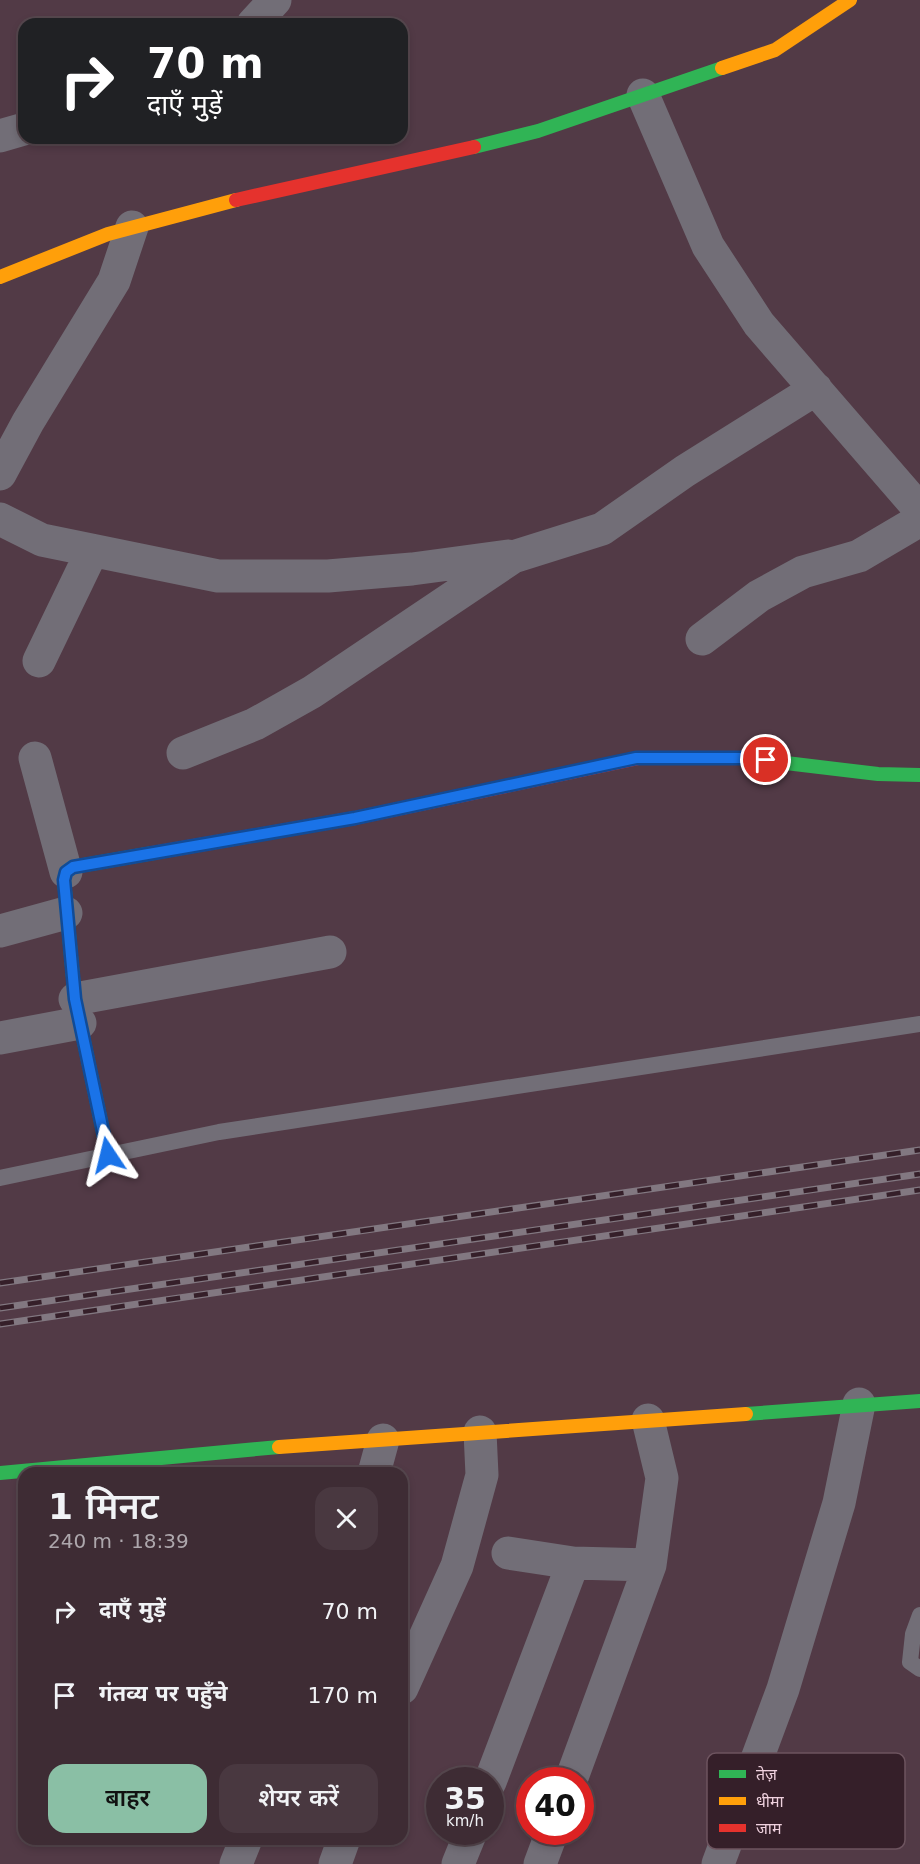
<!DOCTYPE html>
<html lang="hi">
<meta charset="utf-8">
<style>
:root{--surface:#3e2c34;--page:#493840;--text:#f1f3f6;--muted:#ada7ac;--line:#57484f;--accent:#8abfa5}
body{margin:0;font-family:"DejaVu Sans","Noto Sans Devanagari",sans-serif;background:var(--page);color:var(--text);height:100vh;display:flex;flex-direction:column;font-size:22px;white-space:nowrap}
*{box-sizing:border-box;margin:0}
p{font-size:20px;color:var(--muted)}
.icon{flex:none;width:33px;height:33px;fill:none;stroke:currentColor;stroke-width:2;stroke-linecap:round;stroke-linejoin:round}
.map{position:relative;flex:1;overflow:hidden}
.sheet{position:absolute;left:18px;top:1467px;width:390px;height:378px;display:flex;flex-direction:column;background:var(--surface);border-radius:18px;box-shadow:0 3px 9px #0003,0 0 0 2px var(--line)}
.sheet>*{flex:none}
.banner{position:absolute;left:18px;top:18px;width:390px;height:126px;border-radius:18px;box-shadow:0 3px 9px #0003,0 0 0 2px var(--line);background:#202124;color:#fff;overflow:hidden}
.speed{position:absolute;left:426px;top:1767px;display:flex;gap:12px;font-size:30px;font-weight:700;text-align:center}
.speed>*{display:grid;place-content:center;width:78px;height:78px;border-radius:50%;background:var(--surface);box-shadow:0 3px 9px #0003,0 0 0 2px var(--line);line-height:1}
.speed small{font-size:15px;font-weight:400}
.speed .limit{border:9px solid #d22;background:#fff;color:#111}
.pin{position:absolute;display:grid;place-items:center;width:51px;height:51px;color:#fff;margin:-26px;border:3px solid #fff;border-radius:50%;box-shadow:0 2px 6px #0007}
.me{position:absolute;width:66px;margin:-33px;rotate:350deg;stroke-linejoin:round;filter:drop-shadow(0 0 4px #0008)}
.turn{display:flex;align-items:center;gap:21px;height:126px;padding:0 30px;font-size:27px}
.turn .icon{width:78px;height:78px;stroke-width:2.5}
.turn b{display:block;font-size:42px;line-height:51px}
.round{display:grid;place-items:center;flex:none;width:63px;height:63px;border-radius:18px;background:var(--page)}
.summary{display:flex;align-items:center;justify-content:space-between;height:102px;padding:0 30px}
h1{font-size:36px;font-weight:600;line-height:45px}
.action{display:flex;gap:12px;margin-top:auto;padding:12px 30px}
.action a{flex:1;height:69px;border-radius:18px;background:var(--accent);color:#111;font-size:24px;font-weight:600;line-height:69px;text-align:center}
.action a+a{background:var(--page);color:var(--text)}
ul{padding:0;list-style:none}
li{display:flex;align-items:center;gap:18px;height:84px;padding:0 30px}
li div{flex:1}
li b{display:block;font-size:22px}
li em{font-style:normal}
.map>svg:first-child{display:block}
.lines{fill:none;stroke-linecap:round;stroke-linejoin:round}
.lane{stroke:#726e77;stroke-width:16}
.street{stroke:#726e77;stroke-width:33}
.fast{stroke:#30b455;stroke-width:14}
.slow{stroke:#ff9f0a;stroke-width:14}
.jam{stroke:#e5322d;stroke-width:14}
.rail-casing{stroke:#827881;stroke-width:7}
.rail{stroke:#351f29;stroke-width:4.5;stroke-dasharray:14;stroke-linecap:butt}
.route-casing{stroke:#114b97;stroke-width:15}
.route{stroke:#1a73e8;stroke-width:10}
.key{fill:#351f29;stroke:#6d545f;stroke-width:1.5}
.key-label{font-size:16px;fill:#efd1de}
</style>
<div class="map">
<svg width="920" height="1864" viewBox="0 0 920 1864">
<rect width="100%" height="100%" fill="#523a46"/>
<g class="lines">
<path class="lane" d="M0 1178 219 1132 920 1024
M920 1615 913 1634 910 1662 920 1669"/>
<path class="street" d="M253 24 275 0
M643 95 708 246 759 324 920 510
M0 136 24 129
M0 474 28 422 114 281 132 227
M0 519 42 540 218 576H328L412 569 508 556
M702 639 759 596 803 572 859 556 920 520
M39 661 92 551
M183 753 255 724 312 692 513 557 602 529 685 471 816 389
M35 758 66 872
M0 931 66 913
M75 999 330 952
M0 1038 80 1023
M374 1473 383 1440
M508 1553 573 1563 650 1565
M402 1688 457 1566 482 1475 480 1432
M571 1780 650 1565 662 1478 648 1420
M490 1782 573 1563
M236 1864 246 1839
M335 1864 344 1839
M458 1864 471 1832
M540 1864 552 1832
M718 1864 783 1689 839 1503 859 1404"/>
<path class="fast" d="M474 147 538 131 722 68
M639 758H744L878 774 920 775
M108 1155 75 999 64 880 66 872 73 867 153 853
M746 1414 920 1401
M0 1473 279 1447"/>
<path class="slow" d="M722 68 775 50 850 0
M0 277 108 234 236 200
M279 1447 746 1414"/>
<path class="jam" d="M236 200 474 147
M153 853 355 818 639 758"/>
<g class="rail-casing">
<path id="rail" d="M0 1283 920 1150
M0 1308 920 1174
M0 1324 920 1190"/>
</g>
<use href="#rail" class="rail"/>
</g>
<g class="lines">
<g class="route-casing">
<path id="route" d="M108 1155 75 999 64 880 66 872 73 867 355 818 636 758H744L766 760"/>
</g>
<use href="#route" class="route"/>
</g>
<rect x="707" y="1753" width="198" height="96" rx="9" class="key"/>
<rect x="719" y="1770" width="27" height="8" fill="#30b455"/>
<rect x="719" y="1797" width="27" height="8" fill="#ff9f0a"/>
<rect x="719" y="1824" width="27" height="8" fill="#e5322d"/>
<g class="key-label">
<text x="756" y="1780">तेज़</text>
<text x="756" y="1807">धीमा</text>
<text x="756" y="1834">जाम</text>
</g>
</svg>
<div class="speed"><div>35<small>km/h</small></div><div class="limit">40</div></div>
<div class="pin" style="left:766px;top:760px;background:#d93025"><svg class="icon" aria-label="arrive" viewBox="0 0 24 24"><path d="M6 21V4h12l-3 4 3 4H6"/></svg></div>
<svg class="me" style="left:108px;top:1155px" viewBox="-20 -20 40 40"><path d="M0-17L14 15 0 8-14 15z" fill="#1a73e8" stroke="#fff" stroke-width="4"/></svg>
<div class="banner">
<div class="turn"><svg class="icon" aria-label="right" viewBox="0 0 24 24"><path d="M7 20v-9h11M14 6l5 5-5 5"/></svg><div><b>70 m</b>दाएँ मुड़ें</div></div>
</div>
<section class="sheet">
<div class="summary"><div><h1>1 मिनट</h1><p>240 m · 18:39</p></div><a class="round"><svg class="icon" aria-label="close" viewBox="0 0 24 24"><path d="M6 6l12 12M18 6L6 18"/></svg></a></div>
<ul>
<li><svg class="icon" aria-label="right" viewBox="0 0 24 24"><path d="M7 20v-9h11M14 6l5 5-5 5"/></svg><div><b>दाएँ मुड़ें</b></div><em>70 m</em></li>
<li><svg class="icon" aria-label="arrive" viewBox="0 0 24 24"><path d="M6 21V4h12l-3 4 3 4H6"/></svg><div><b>गंतव्य पर पहुँचे</b></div><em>170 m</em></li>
</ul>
<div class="action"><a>बाहर</a><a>शेयर करें</a></div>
</section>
</div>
